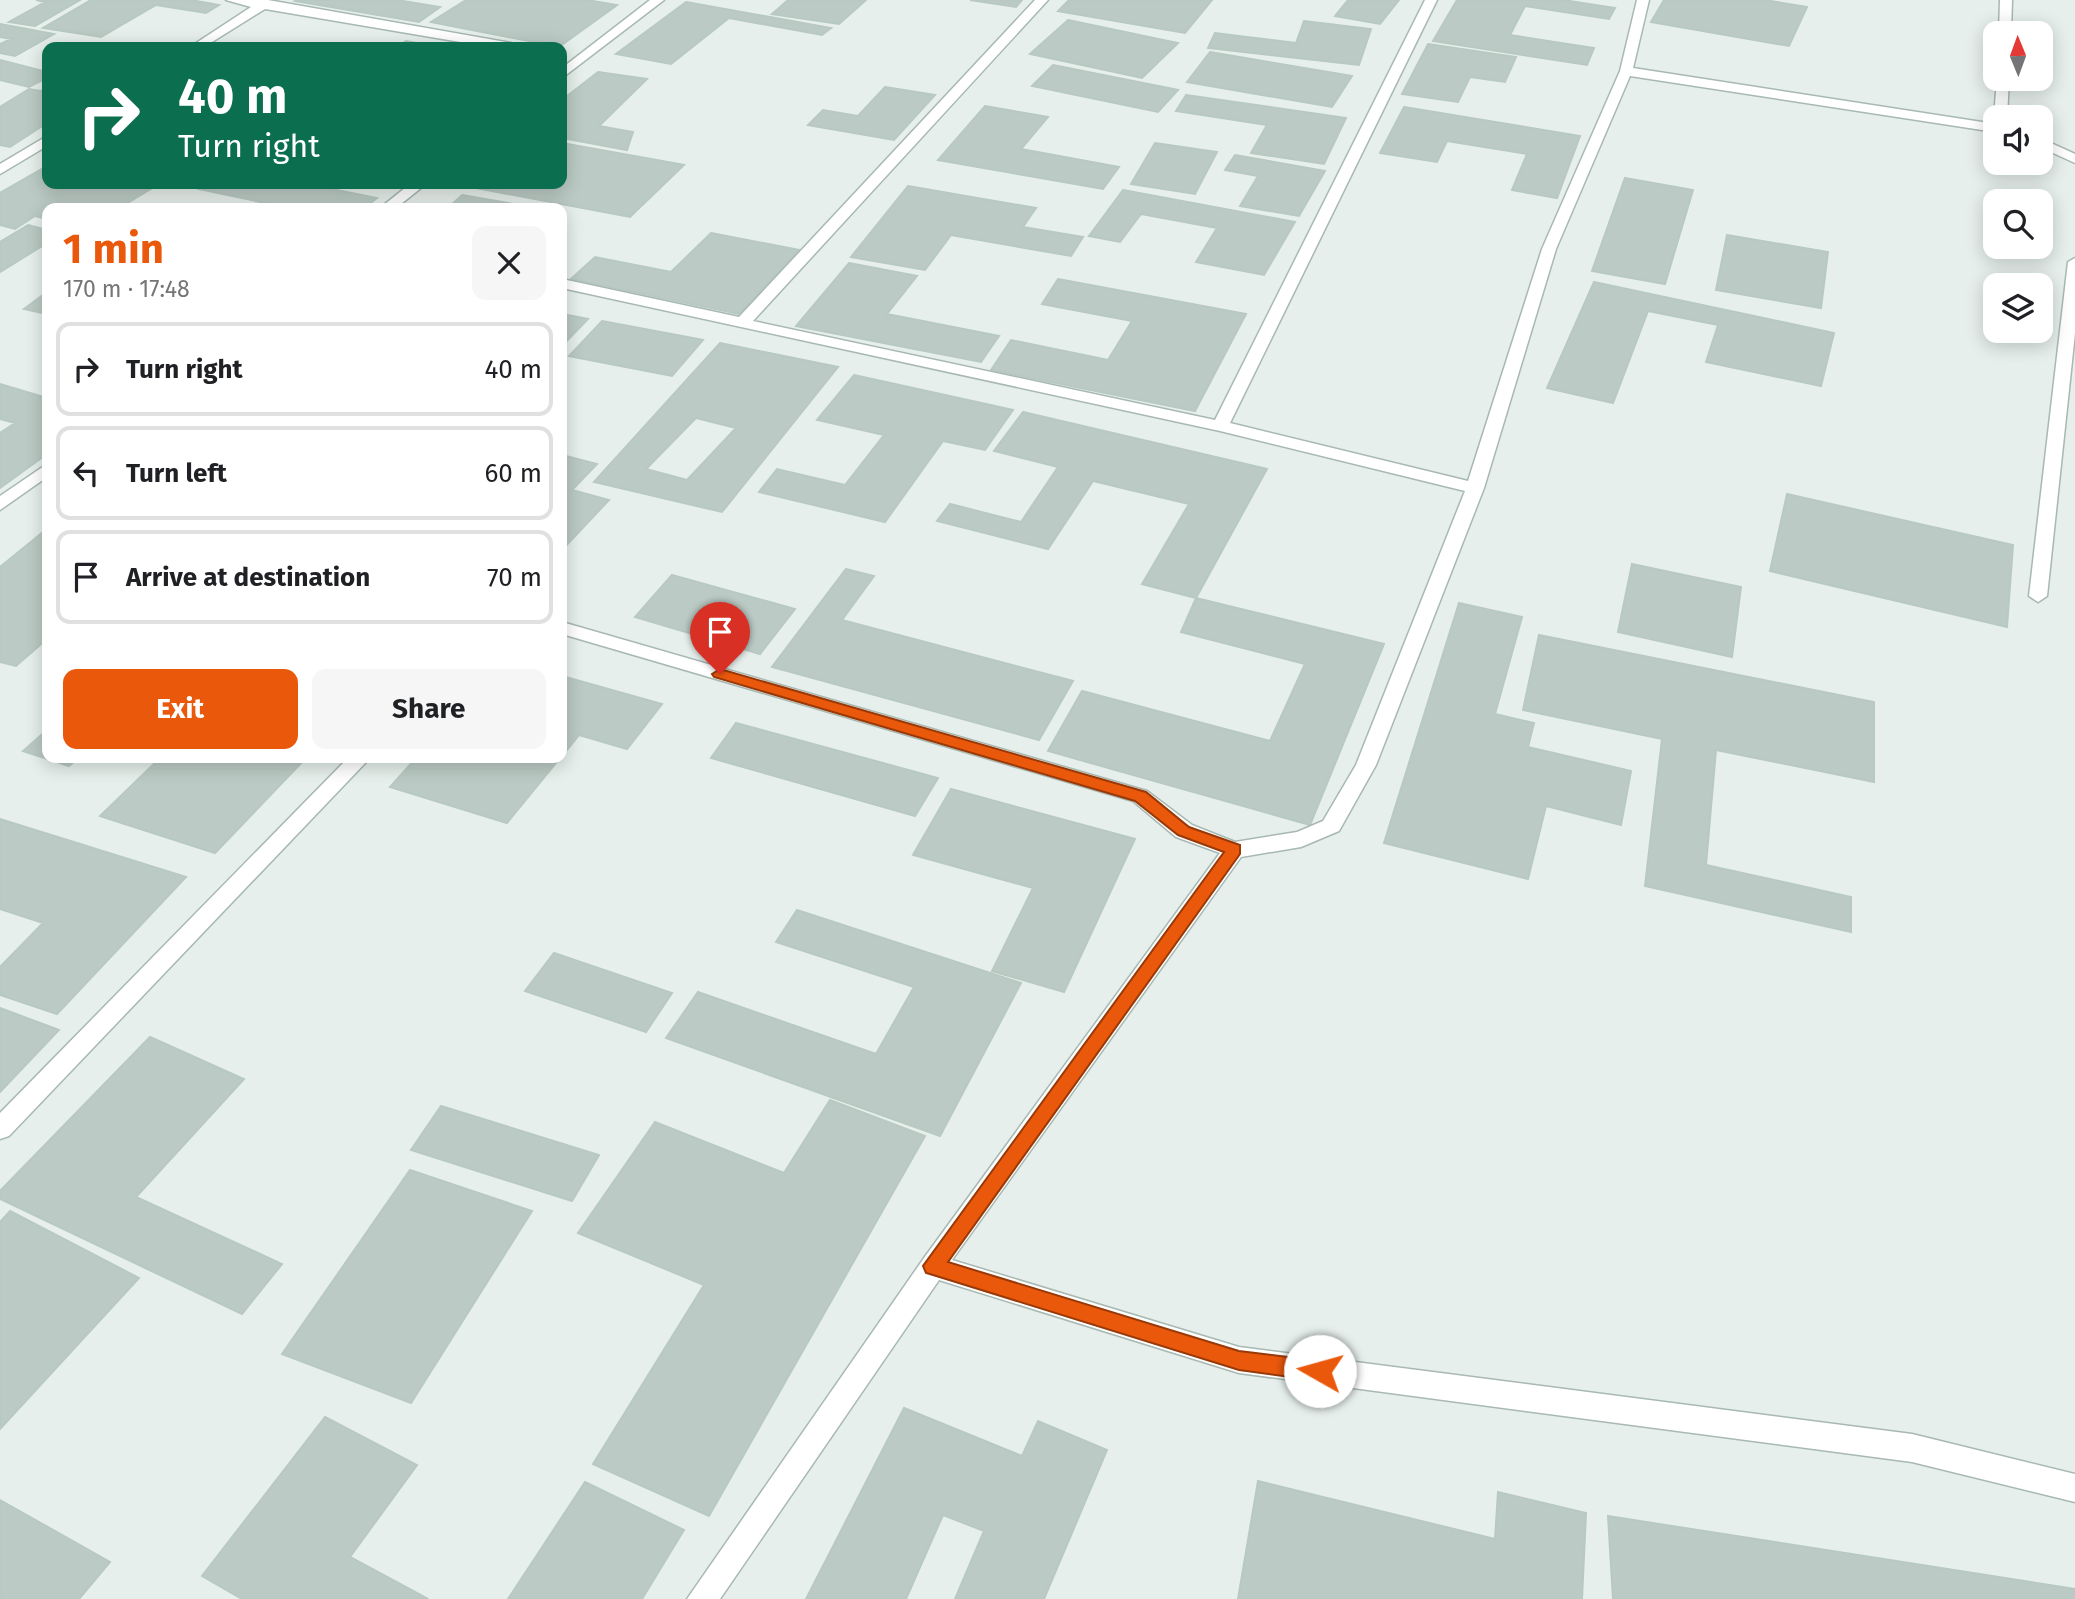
<!DOCTYPE html>
<meta charset="utf-8">
<style>
:root{--surface:#fff;--page:#f6f6f6;--text:#202124;--muted:#757577;--line:#e0e0e0;--accent:#ea580c}
body{margin:0;font-family:"Fira Sans",sans-serif;background:var(--page);color:var(--text);height:100vh;display:flex;flex-direction:column;font-size:26px;white-space:nowrap}
*{box-sizing:border-box;margin:0}
p{font-size:23px;color:var(--muted)}
.icon{flex:none;width:38px;height:38px;fill:none;stroke:currentColor;stroke-width:2;stroke-linecap:round;stroke-linejoin:round}
.map{position:relative;flex:1;overflow:hidden}
.sheet{position:absolute;left:42px;top:203px;width:525px;height:560px;display:flex;flex-direction:column;background:var(--surface);border-radius:14px;box-shadow:0 4px 18px #0003}
.sheet>*{flex:none}
.top-card{position:absolute;left:42px;top:42px;width:525px;height:147px;border-radius:14px;box-shadow:0 4px 18px #0003;background:#0b6e4f;color:#fff;overflow:hidden}
.needle{width:46px;rotate:359deg}
.fabs{position:absolute;left:1983px;top:21px;display:grid;gap:14px}
.fabs a{display:grid;place-items:center;width:70px;height:70px;border-radius:14px;background:var(--surface);box-shadow:0 4px 18px #0003;font-size:35px}
.pin{position:absolute;display:grid;place-items:center;width:60px;height:60px;color:#fff;margin:-72px -30px;border-radius:50% 50% 50% 0;rotate:-45deg;box-shadow:0 0 7px #0007}
.pin .icon{rotate:45deg}
.me{position:absolute;width:77px;margin:-38px;rotate:277deg;stroke-linejoin:round;filter:drop-shadow(0 0 5px #0008)}
.turn{display:flex;align-items:center;gap:24px;height:147px;padding:0 21px;font-size:32px}
.turn .icon{width:91px;height:91px;stroke-width:2.5}
.turn b{display:block;font-size:49px;line-height:60px}
.round{display:grid;place-items:center;flex:none;width:74px;height:74px;border-radius:14px;background:var(--page)}
.head{display:flex;align-items:center;justify-content:space-between;height:119px;padding:0 21px}
h1{font-size:42px;font-weight:700;line-height:52px;color:var(--accent)}
.primary-button{display:flex;gap:14px;margin-top:auto;padding:14px 21px}
.primary-button a{flex:1;height:80px;border-radius:14px;background:var(--accent);color:#fff;font-size:28px;font-weight:700;line-height:80px;text-align:center}
.primary-button a+a{background:var(--page);color:var(--text)}
ul{padding:0;list-style:none}
li{display:flex;align-items:center;gap:21px;height:94px;margin:0 14px 10px;padding:0 7px;border:4px solid var(--line);border-radius:14px}
li div{flex:1}
li b{display:block;font-size:26px}
li em{font-style:normal}
.map>svg:first-child{display:block}
.building{fill:#bbcac4;stroke:#b8c9c2;stroke-width:2;fill-rule:evenodd}
.lines{fill:none;stroke-linecap:round;stroke-linejoin:round}
.street-casing{stroke:#a8b8b2;stroke-width:3}
.street{fill:#fff;fill-rule:evenodd}
.route{fill:#ea580c;stroke:#983908;stroke-width:2}
</style>
<div class="map">
<svg width="2075" height="1599" viewBox="0 0 2075 1599">
<rect width="100%" height="100%" fill="#e6efeb"/>
<path class="building" d="M36 0H80L35 26 9 22 45 2Z
M91 0H191L219 5 206 13 156 5 101 37 43 28Z
M297 0H397L440 7 419 22 295 1Z
M466 0H587L617 5 559 47 431 22Z
M788 0H866L839 24 772 14Z
M970 0H1022L1016 7Z
M1069 0H1212L1185 33 1058 11Z
M1348 0H1399L1380 24 1335 16Z
M1457 0H1563L1615 8 1609 19 1525 6 1510 35 1594 48 1587 65 1433 41Z
M1664 0H1765L1807 7 1789 46 1651 22Z
M686 2 831 28 822 35 729 18 671 64 616 54Z
M1068 20 1178 43 1142 78 1030 54Z
M1304 21 1371 29 1359 65 1208 48 1215 33 1296 43Z
M0 24 54 34 15 56 0 53V44L11 39 0 37Z
M406 41 438 47H397Z
M1428 44 1516 57 1505 82 1470 77 1458 102 1402 94Z
M1210 52 1352 76 1332 107 1187 82Z
M0 60 47 72V78L29 87 0 80Z
M1053 65 1178 90 1158 112 1032 86Z
M598 72 647 79 599 126 633 132 627 150 562 138V100Z
M47 87V123L10 147 0 145V107L29 89 41 91Z
M885 87 935 95 894 140 808 125 823 110 858 116Z
M1186 95 1346 118 1324 164 1251 153 1267 125 1176 111Z
M985 106 1048 117 1021 149 1119 167 1103 189 938 160Z
M1404 107 1580 136 1557 198 1512 190 1527 154 1447 141 1437 162 1380 153Z
M562 143 684 165 630 217 460 185 562 184Z
M1155 143 1217 152 1195 194 1131 184Z
M1235 155 1325 171 1299 216 1240 206 1258 176 1225 170Z
M47 166V184H159L119 208H47V219L35 216 15 229 0 225V193Z
M1625 178 1693 190 1665 284 1592 271Z
M207 184H307L377 198 364 208H289L199 189Z
M908 186 1036 208 1023 227 1083 237 1071 256 951 235 925 270 851 257Z
M1123 190 1295 222 1264 275 1196 262 1217 228 1141 214 1120 242 1089 236Z
M462 195 525 206 448 208Z
M28 225 47 230V243L0 272V242Z
M711 233 799 250 739 314 571 279 595 257 671 272Z
M1727 235 1828 252 1821 308 1716 290Z
M849 263 917 276 887 314 999 336 981 362 796 326Z
M1058 279 1246 314 1195 411 991 370 1011 340 1108 360 1132 321 1042 304Z
M1594 282 1834 333 1821 386 1706 362 1718 325 1648 311 1613 403 1547 388Z
M47 292V314L24 309Z
M562 314 588 319 562 346Z
M602 321 703 340 672 376 569 356Z
M720 343 838 367 722 512 594 482ZM696 418 736 428 687 480 646 469Z
M854 375 1013 410 985 450 943 441 885 522 759 492 777 469 845 485 884 435 817 420Z
M0 384 47 398V454L0 488V433L15 423 0 419Z
M1023 412 1267 469 1196 598 1142 584 1189 504 1093 481 1048 549 937 521 950 504 1021 522 1058 467 994 451Z
M562 455 597 464 572 490 609 500 562 550Z
M1787 494 2013 545 2007 627 1770 571Z
M44 531 47 532V639L16 666 0 662V567Z
M1632 564 1741 587 1732 657 1618 632Z
M846 569 874 576 842 620 1073 681 1039 740 772 667Z
M672 575 795 609 760 654 635 617Z
M1196 598 1384 644 1310 825 1048 751 1082 691 1270 741 1305 664 1181 632Z
M1459 603 1522 617 1495 714 1534 723 1528 747 1631 771 1621 825 1546 806 1528 879 1384 843Z
M1539 635 1874 702V782L1716 750 1706 865 1851 897V932L1645 886 1662 739 1523 710Z
M562 676 662 704 627 749 579 735 562 756Z
M736 723 938 778 915 816 711 758Z
M47 730V758H78L69 766 23 751Z
M160 758H306L215 853 100 816Z
M416 758H560L507 823 390 787Z
M951 789 1135 839 1064 992 992 971 1033 888 913 855Z
M0 819 186 877 57 1014 0 995V967L43 923 0 909Z
M797 910 1021 983 940 1136 666 1038 698 992 876 1054 914 987 776 942Z
M554 953 672 993 646 1032 525 991Z
M0 1008 59 1030 0 1092Z
M150 1037 244 1079 136 1197 282 1264 242 1314 0 1199V1191Z
M830 1100 925 1136 709 1516 593 1464 704 1285 578 1233 655 1122 784 1173Z
M441 1106 599 1155 572 1201 411 1150Z
M410 1170 532 1211 411 1403 282 1354Z
M10 1211 139 1278 0 1429V1222Z
M904 1408 1022 1456 1038 1421 1107 1450 1044 1599H955L984 1531 943 1515 906 1599H806Z
M325 1417 417 1465 350 1557 428 1599H242L202 1576Z
M1258 1481 1495 1539 1498 1492 1586 1513 1582 1599H1238Z
M585 1482 684 1530 642 1599H508Z
M0 1500 110 1562 79 1599H0Z
M1608 1516 2075 1589V1599H1613Z"/>
<g class="lines">
<g class="street-casing">
<path id="street" d="M226 0H268L511 43 517 47H490L265 9 204 47H190L251 7Z
M650 0H664L562 78V68Z
M1035 0H1048L753 321 1215 420 1425 0H1437L1230 423 1468 481 1542 249 1620 71 1637 0H1649L1633 68 1995 124V132L1630 76 1556 249 1484 488 1376 765 1339 831 1301 847 1241 857 952 1260 1239 1347 1912 1434 2075 1474V1502L1912 1462 1239 1373 939 1280 720 1599H687L924 1258 1220 853 1176 837 1133 801 562 634V622L1147 791 1192 825 1235 842 1297 832 1323 821 1356 765 1465 491 1220 431 562 288V279L739 317Z
M2000 0H2012L2011 33H1999Z
M1997 79H2009L2007 117H1994Z
M47 136V146L0 174V164Z
M2040 138 2075 154V163L2040 147Z
M410 184H426L396 208H380Z
M2075 258V333L2047 596 2038 602 2029 596 2068 262Z
M47 464V477L0 510V496Z
M348 758H370L9 1136 0 1139V1113Z"/>
</g>
<use href="#street" class="street"/>
</g>
<path class="route" d="M720 669 1146 792 1189 827 1240 845V854L948 1262 1239 1351 1320 1361 1327 1364 1330 1371 1327 1378 1320 1381 1239 1370 933 1275 926 1273 923 1266 1224 852 1178 835 1135 801 714 677 712 674Z"/>
</svg>
<div class="fabs">
<a><svg class="needle" viewBox="-14 -14 28 28"><path d="M0-13l5 13h-10z" fill="#e53935"/><path d="M0 13l5-13h-10z" fill="#757577"/></svg></a>
<a><svg class="icon" aria-label="sound" viewBox="0 0 24 24"><path d="M4 9h4l5-4v14l-5-4H4zM17 9q2 3 0 6"/></svg></a>
<a><svg class="icon" aria-label="search" viewBox="0 0 24 24"><circle cx="10" cy="10" r="6"/><path d="M15 15l6 6"/></svg></a>
<a><svg class="icon" aria-label="layers" viewBox="0 0 24 24"><path d="M12 4l9 5-9 5-9-5zM3 14l9 5 9-5"/></svg></a>
</div>
<div class="pin" style="left:720px;top:674px;background:#d93025"><svg class="icon" aria-label="arrive" viewBox="0 0 24 24"><path d="M6 21V4h12l-3 4 3 4H6"/></svg></div>
<svg class="me" style="left:1320px;top:1371px" viewBox="-20 -20 40 40"><circle r="19" fill="#fff"/><path d="M0-13L10 11 0 6-10 11z" fill="#ea580c"/></svg>
<div class="top-card">
<div class="turn"><svg class="icon" aria-label="right" viewBox="0 0 24 24"><path d="M7 20v-9h11M14 6l5 5-5 5"/></svg><div><b>40 m</b>Turn right</div></div>
</div>
<section class="sheet">
<div class="head"><div><h1>1 min</h1><p>170 m · 17:48</p></div><a class="round"><svg class="icon" aria-label="close" viewBox="0 0 24 24"><path d="M6 6l12 12M18 6L6 18"/></svg></a></div>
<ul>
<li><svg class="icon" aria-label="right" viewBox="0 0 24 24"><path d="M7 20v-9h11M14 6l5 5-5 5"/></svg><div><b>Turn right</b></div><em>40 m</em></li>
<li><svg class="icon" aria-label="left" viewBox="0 0 24 24"><path d="M17 20v-9H6M10 6l-5 5 5 5"/></svg><div><b>Turn left</b></div><em>60 m</em></li>
<li><svg class="icon" aria-label="arrive" viewBox="0 0 24 24"><path d="M6 21V4h12l-3 4 3 4H6"/></svg><div><b>Arrive at destination</b></div><em>70 m</em></li>
</ul>
<div class="primary-button"><a>Exit</a><a>Share</a></div>
</section>
</div>
